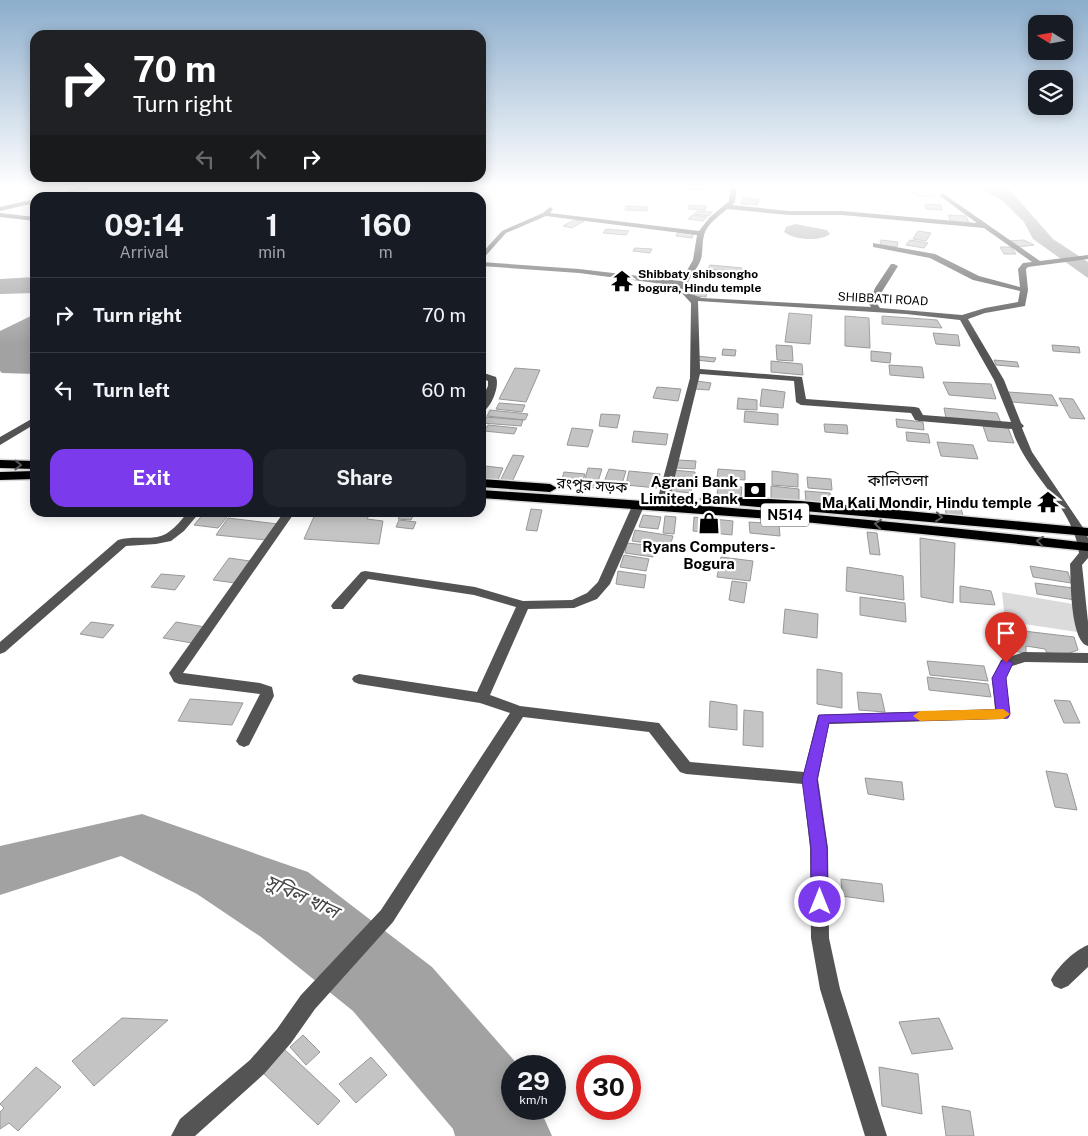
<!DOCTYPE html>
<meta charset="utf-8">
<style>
:root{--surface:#171b24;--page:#20242c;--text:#f1f3f6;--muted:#9ea1a6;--line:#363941;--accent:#7c3aed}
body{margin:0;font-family:"Public Sans","Noto Sans Bengali",sans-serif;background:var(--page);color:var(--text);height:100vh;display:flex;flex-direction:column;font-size:19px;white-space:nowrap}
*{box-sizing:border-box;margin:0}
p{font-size:16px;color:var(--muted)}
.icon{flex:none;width:28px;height:28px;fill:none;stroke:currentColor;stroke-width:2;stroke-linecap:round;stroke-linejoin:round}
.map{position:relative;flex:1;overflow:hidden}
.sheet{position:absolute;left:30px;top:192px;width:456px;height:325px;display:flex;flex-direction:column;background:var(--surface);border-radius:15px;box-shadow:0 2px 12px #0003}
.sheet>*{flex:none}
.banner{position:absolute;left:30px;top:30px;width:456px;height:152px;border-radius:15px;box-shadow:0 2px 12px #0003;background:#202124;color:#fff;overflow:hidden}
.needle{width:32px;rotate:281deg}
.fabs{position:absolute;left:1028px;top:15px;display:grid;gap:10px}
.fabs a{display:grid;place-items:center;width:45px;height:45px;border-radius:10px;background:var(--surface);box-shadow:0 2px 12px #0003;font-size:25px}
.speed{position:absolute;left:501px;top:1055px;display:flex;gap:10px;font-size:25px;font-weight:700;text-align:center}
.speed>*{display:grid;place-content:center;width:65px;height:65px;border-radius:50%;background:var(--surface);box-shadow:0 2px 12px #0003;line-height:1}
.speed small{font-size:12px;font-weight:400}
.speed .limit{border:8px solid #d22;background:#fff;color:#111}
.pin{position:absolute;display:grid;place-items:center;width:42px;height:42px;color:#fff;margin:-51px -21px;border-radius:50% 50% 50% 0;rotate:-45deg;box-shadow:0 0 5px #0007}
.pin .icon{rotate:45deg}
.me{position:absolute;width:55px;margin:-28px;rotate:0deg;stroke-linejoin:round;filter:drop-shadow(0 0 4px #0008)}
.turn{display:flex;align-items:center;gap:18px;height:105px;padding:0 20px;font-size:22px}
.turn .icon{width:65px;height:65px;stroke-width:2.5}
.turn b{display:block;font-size:35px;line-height:42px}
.lanes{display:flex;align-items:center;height:48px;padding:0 20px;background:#0003;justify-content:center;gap:25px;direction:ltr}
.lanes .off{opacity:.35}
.eta{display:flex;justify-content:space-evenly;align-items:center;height:85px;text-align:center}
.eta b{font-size:30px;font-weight:700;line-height:35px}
.action{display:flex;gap:10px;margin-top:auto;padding:10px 20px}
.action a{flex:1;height:58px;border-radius:15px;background:var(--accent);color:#fff;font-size:20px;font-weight:700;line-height:58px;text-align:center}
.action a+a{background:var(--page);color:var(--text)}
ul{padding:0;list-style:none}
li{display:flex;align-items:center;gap:15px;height:75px;padding:0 20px;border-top:1px solid var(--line)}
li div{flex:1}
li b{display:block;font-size:19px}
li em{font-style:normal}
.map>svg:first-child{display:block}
.green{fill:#dbdbdb}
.water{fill:#a2a2a2}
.building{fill:#c4c4c4;stroke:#989898}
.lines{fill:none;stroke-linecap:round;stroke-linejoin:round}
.highway-casing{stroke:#dbdbdb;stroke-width:3}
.path{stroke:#767676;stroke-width:2;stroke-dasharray:0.5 1;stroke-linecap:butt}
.minor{fill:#545454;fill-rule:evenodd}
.highway{fill:#000;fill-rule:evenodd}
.oneway{stroke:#595959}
.route{fill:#7c3aed;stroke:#51269a}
.slow{fill:#f59e0b}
.labels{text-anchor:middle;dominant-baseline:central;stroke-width:4.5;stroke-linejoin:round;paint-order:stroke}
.far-poi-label{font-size:12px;font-weight:bold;fill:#000;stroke:#fff;text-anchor:start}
.far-street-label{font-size:12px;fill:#000;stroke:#fff}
.shield{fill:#fff;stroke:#4c4c4c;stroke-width:1}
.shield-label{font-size:14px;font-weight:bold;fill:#000}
.poi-label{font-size:15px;font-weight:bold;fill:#000;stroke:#fff;text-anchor:end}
.street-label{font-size:15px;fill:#000;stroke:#fff}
.neighbourhood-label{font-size:16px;fill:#000;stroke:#fff}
.near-water-label{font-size:19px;font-style:italic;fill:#434343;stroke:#fff}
</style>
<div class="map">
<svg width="1088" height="1136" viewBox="0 0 1088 1136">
<rect width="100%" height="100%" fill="#fff"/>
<path class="green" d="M1002 592 1073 604 1077 632 1005 621Z"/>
<path class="water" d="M443 186H529L496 188 442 197H389Z
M976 186 1008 188 1053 239 1088 262V278L1033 239 1024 222 1002 200Z
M795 224 827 230 830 234C819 242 794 240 784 232L786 227Z
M35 277V293L0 294V279Z
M35 314V374L2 373 0 371V331Z
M142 814 308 872 432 967 519 1066H512V1109H540L552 1136H455L453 1129 353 1011 261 937 197 894 121 856 0 895V846Z"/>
<path class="building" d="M689 186 707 187 708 190H690Z
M743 198 759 199 757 205 741 204Z
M925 204 941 205 942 210 926 209Z
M689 205 706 206 705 210 688 209Z
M626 206 648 207 647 211 625 210Z
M697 211 712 212 709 216 694 214Z
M692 215 707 217 703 221 688 219Z
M948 215 966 216 969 223 951 222Z
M574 220 584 221 572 228 563 226Z
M606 229 629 231 626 235 603 233Z
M918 231 931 233 926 241 913 239Z
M678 232 694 233 692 238 676 236Z
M881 240 898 242 897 247 880 245Z
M910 240 928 243 924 248 906 245Z
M1024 240 1034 245 1018 247 1008 241Z
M1000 247H1011L1016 254H1004Z
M635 248 652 249 650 253 633 251Z
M710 265 742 268 740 272 708 269Z
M696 287 708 288 706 297 694 296Z
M789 313 812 315 810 344 785 342Z
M845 316 869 318 870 348 845 346Z
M882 316 937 320 942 328 882 324Z
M933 333 958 335 960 346 936 344Z
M776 345 792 346 793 361 777 360Z
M1052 345 1079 347 1080 353 1053 351Z
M723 349 736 350 735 356 722 355Z
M871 351 891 353 890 363 871 361Z
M697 356 716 358 714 362 696 360Z
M994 360 1017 362 1019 367 996 365Z
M771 361 802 364 803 375 771 372Z
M889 365 922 367 924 378 890 375Z
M515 368 540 370 526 402 499 399Z
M697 381 711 383 709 390 695 389Z
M943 382 991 384 996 399 949 395Z
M657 387 681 389 678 401 653 398Z
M762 389 785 392 783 408 760 406Z
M1008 392 1052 395 1058 406 1012 402Z
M738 398 757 400V410L737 409Z
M1059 398 1073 399 1085 419 1070 418Z
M499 403 525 405 522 412 496 409Z
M944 408 997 413 1001 423 946 418Z
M490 410 528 414 525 420 487 416Z
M745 411 778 414V425L744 422Z
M601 414 620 415 617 428 599 426Z
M485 417 523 420 521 426 482 423Z
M896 419 923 422 924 430 897 427Z
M824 424 847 425 848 434 825 432Z
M488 425 517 428 514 434 484 431Z
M983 426 1008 428 1014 443 988 441Z
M572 428 593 430 588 447 567 445Z
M634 431 668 434 666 445 632 442Z
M906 432 928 434 930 443 907 441Z
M937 442 973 445 978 459 941 456Z
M513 455 524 456 512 482 500 481Z
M678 460 696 461 695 469 676 468Z
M485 466 503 468 497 482 481 480Z
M588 468 602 469 596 488 583 486Z
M609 469 626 471 620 490 602 487Z
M718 469 745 471V480L717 478Z
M672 470 695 472V482L671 481Z
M629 471 660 474 657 488 626 485Z
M772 471 798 474V487L772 485Z
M564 472 585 474 581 487 560 485Z
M807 477 831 479 832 490 808 488Z
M671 481 692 482 691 493 670 491Z
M718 485 742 487 741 497 717 495Z
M771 486 799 489V501L771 499Z
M805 491 830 493 832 503 806 501Z
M944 502 960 504 963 516 946 514Z
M531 509 542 510 537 531 526 530Z
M205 512H231L218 528 194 525Z
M316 512H371L367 519 383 521 379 544 304 539Z
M402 512H415L411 520 398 519Z
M643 515 661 517 658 529 639 527Z
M665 516 676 517 674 534 663 533Z
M694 517 733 521 732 535 693 531Z
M228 518 278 524 266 540 216 535Z
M399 520 416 522 413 529 396 527Z
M749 522 779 524 780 536 750 533Z
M635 530 673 536 670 546 632 541Z
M867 532 877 533 880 555 870 554Z
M920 538 955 543 953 603 921 597Z
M627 543 655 546 653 557 625 553Z
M624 555 649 559 646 571 620 567Z
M721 557 753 561 750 581 717 577Z
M229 558 250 561 235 583 213 580Z
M1030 566 1068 572 1071 583 1033 577Z
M847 567 903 576 904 600 846 591Z
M618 571 646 575 644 588 616 584Z
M161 574 185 576 175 590 151 587Z
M732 581 747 583 744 603 729 600Z
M1035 583 1073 588 1075 600 1037 594Z
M960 586 991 591 995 605 960 602Z
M860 597 905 603 906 622 860 615Z
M785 609 818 614 817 638 783 633Z
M91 622 114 625 103 638 80 634Z
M176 622 205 627 192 643 163 638Z
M990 627 1074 637 1078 650 1064 655 1047 653 1045 649 1026 646V653L1012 651 995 640Z
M927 661 984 666 988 681 930 675Z
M817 669 842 673V708L817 704Z
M927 677 988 684 991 697 929 690Z
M857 692 881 694 885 712 859 710Z
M190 699 243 703 232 725 178 721Z
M1054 700 1070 701 1080 723H1064Z
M710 701 737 705V730L709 727Z
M744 710 763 712V747L743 745Z
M1046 771 1067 774 1077 810 1055 807Z
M865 778 902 782 904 800 868 794Z
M841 879 882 884 884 902 842 896Z
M122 1018 168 1020 94 1086 72 1061Z
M939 1018 953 1049 912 1054 899 1022Z
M303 1035 320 1052 306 1065 290 1047Z
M284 1049 340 1101 318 1125 261 1071Z
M371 1057 387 1075 356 1103 339 1084Z
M36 1067 61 1087 18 1131 9 1123 0 1129V1112L4 1108 0 1104Z
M879 1067 918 1074 922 1114 882 1106Z
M942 1106 970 1111 974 1136H946Z"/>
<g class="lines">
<g class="highway-casing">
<path id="highway" d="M0 460 35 461V469L0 468Z
M35 471V479L0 480V472Z
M481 479 550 484 557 488 550 492 481 487Z
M481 490C684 503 886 519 1088 543V551L785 520 481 498Z
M707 495 801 501 1088 528V536L702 502 700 499Z"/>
</g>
<path class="path" d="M896 186 921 196H934"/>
<path class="minor" d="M83 186H94L59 198H47Z
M731 186H737L735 202 732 205 789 211H842L977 223 940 196 942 193 1040 261 1088 255V259L1028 267 1026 269 1028 290 1025 306 985 313 968 319 1004 380 1021 423 1024 426 1022 428 1032 452 1084 529 1088 538V558L1082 565 1088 622V646C1070 641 1071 580 1070 564L1079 553C1073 505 1026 475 1012 429L919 421 915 420 911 413 801 405 796 402 794 381 700 374 668 505 662 508 658 507 656 505 690 378 691 303 680 291 679 286 579 273 481 266V262L579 269 681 281 693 260 697 235 546 216 506 233 481 261V254L502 231 543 213 550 207 553 209 550 213 699 231 709 218 729 201ZM727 209 789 215H842L984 228 1032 262 1023 263 1018 269 1020 287 979 276 935 254 873 243V247L930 258 973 280 1020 291 1018 302 985 308 962 315 880 308 877 304 878 298 898 266 894 264H891L875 288 869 304 871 307 702 298C672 290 696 275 701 259 703 251 702 243 704 235 707 224 719 216 727 209ZM698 301 906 314 960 320 994 380 1011 422 923 415 919 408 915 407 806 399 802 377 700 369Z
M35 199V203L0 211V207Z
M0 213 35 217V221L0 217Z
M481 372 496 377C500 386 491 409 481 413V400L488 386V381L481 378Z
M35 417V424L0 445V437Z
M639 501 645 504 610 584 597 599 574 608 528 609 490 695 520 706 659 723 690 762 804 772 818 715 995 709 992 678 1001 660 1024 652 1088 653V663L1025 662 1012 666 1006 678 1010 714 1008 718 1003 719 829 724 818 779 828 848 829 938 840 989 887 1136H865L820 989 811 938 810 848 803 784 686 774 680 772 649 732 523 717 393 922 315 1009 291 1043 264 1074 195 1136H171L180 1119 250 1060 277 1029 301 995 381 910 510 713 480 703 359 684 354 682 352 679 354 676 359 674 477 692 516 607 474 595 368 579 343 609H333L331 606 333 603 361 572 365 571 475 587 523 601 572 600 587 593 598 582 633 504Z
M188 512H200L184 531 171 541 156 544 126 546 5 652 0 654V642L118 540C131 536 144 539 157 537 170 535 180 522 188 512Z
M284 512H295L183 673 260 683 272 687 274 696 249 745 244 747 239 745 236 741 260 694 179 684 174 682 169 673Z
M1088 945V967L1068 986 1061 989 1054 986 1051 980C1057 967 1075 950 1088 945Z"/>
<use href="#highway" class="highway"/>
</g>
<defs><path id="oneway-chevron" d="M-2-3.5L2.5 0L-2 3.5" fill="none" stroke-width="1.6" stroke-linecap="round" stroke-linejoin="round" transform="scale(1.25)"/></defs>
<g class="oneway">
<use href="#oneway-chevron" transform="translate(18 465) rotate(1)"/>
<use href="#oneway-chevron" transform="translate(939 517) rotate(5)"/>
<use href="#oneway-chevron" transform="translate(878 524) rotate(-174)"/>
<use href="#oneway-chevron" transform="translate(1040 541) rotate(-174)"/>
</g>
<linearGradient id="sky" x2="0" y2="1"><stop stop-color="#8cadcc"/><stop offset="0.54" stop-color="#fff"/><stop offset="1" stop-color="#fff" stop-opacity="0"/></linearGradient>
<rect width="1088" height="345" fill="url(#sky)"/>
<path class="route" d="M1006 659 1013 663 1006 678 1010 714 1008 718 829 723 817 780 827 848 828 902 825 907 820 909 814 907 811 902V848L802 780 819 715 996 710 992 678 1002 660Z"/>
<path class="slow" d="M1003 709 1010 714 1003 719 920 721 913 716 920 711Z"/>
<defs>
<g id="temple-bare" transform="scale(1.725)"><path d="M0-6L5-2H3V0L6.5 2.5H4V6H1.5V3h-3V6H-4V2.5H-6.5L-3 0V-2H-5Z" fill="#000" stroke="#fff" stroke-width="2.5" paint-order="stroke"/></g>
<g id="bank-bare" transform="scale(1.725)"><path d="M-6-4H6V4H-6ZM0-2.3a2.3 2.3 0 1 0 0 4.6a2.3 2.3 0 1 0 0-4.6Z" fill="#000" stroke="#fff" stroke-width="2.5" paint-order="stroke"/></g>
<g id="shop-bare" transform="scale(1.725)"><path d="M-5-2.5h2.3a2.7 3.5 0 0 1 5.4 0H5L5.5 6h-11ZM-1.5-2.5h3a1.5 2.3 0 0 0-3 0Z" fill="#000" stroke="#fff" stroke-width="2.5" paint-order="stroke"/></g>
</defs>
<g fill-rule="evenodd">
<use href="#temple-bare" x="622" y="281"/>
<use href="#bank-bare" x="755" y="490"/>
<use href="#temple-bare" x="1048" y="502"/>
<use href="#shop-bare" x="709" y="523"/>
</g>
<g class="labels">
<g class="far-poi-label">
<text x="638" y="274">Shibbaty shibsongho<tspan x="638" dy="14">bogura, Hindu temple</tspan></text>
</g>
<g class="far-street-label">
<text transform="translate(883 299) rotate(3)">SHIBBATI ROAD</text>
</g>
<rect class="shield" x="761" y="503.5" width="48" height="23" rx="4"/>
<g class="shield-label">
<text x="785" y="515">N514</text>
</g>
<g class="poi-label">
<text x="738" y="481">Agrani Bank<tspan x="738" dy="17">Limited, Bank</tspan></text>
<text x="1032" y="502">Ma Kali Mondir, Hindu temple</text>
<text x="709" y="546" text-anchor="middle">Ryans Computers-<tspan x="709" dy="17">Bogura</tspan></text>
</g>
<g class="street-label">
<text transform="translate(592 485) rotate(4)">রংপুর সড়ক</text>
</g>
<g class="neighbourhood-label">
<text x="898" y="480">কালিতলা</text>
</g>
<g class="near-water-label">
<text transform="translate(302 896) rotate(25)">সুবিল খাল</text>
</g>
</g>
</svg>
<div class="fabs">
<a><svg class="needle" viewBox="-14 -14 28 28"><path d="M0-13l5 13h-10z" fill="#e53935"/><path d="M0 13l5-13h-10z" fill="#9ea1a6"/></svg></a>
<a><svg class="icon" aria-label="layers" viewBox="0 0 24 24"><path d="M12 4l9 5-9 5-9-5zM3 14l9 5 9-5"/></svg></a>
</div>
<div class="speed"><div>29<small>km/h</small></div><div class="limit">30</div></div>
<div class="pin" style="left:1006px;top:663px;background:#d93025"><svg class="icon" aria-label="arrive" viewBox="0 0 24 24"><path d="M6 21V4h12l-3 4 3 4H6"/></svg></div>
<svg class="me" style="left:820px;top:902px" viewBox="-20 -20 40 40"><circle r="17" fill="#7c3aed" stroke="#fff" stroke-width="3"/><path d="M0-11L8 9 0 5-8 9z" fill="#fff"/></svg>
<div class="banner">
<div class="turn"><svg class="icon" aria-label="right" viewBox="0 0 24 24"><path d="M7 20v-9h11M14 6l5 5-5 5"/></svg><div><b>70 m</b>Turn right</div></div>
<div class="lanes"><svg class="icon off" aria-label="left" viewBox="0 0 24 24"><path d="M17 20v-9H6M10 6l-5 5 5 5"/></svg><svg class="icon off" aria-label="ahead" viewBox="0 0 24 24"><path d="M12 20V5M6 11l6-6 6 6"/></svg><svg class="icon" aria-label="right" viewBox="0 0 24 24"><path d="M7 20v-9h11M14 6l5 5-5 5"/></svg></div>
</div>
<section class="sheet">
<div class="eta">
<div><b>09:14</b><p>Arrival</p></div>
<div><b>1</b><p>min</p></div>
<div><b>160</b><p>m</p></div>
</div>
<ul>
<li><svg class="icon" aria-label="right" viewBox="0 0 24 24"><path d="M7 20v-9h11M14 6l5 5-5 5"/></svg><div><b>Turn right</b></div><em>70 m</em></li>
<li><svg class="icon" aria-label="left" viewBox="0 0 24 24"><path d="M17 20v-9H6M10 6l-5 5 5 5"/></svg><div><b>Turn left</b></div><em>60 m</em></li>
</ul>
<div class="action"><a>Exit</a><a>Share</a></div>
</section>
</div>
